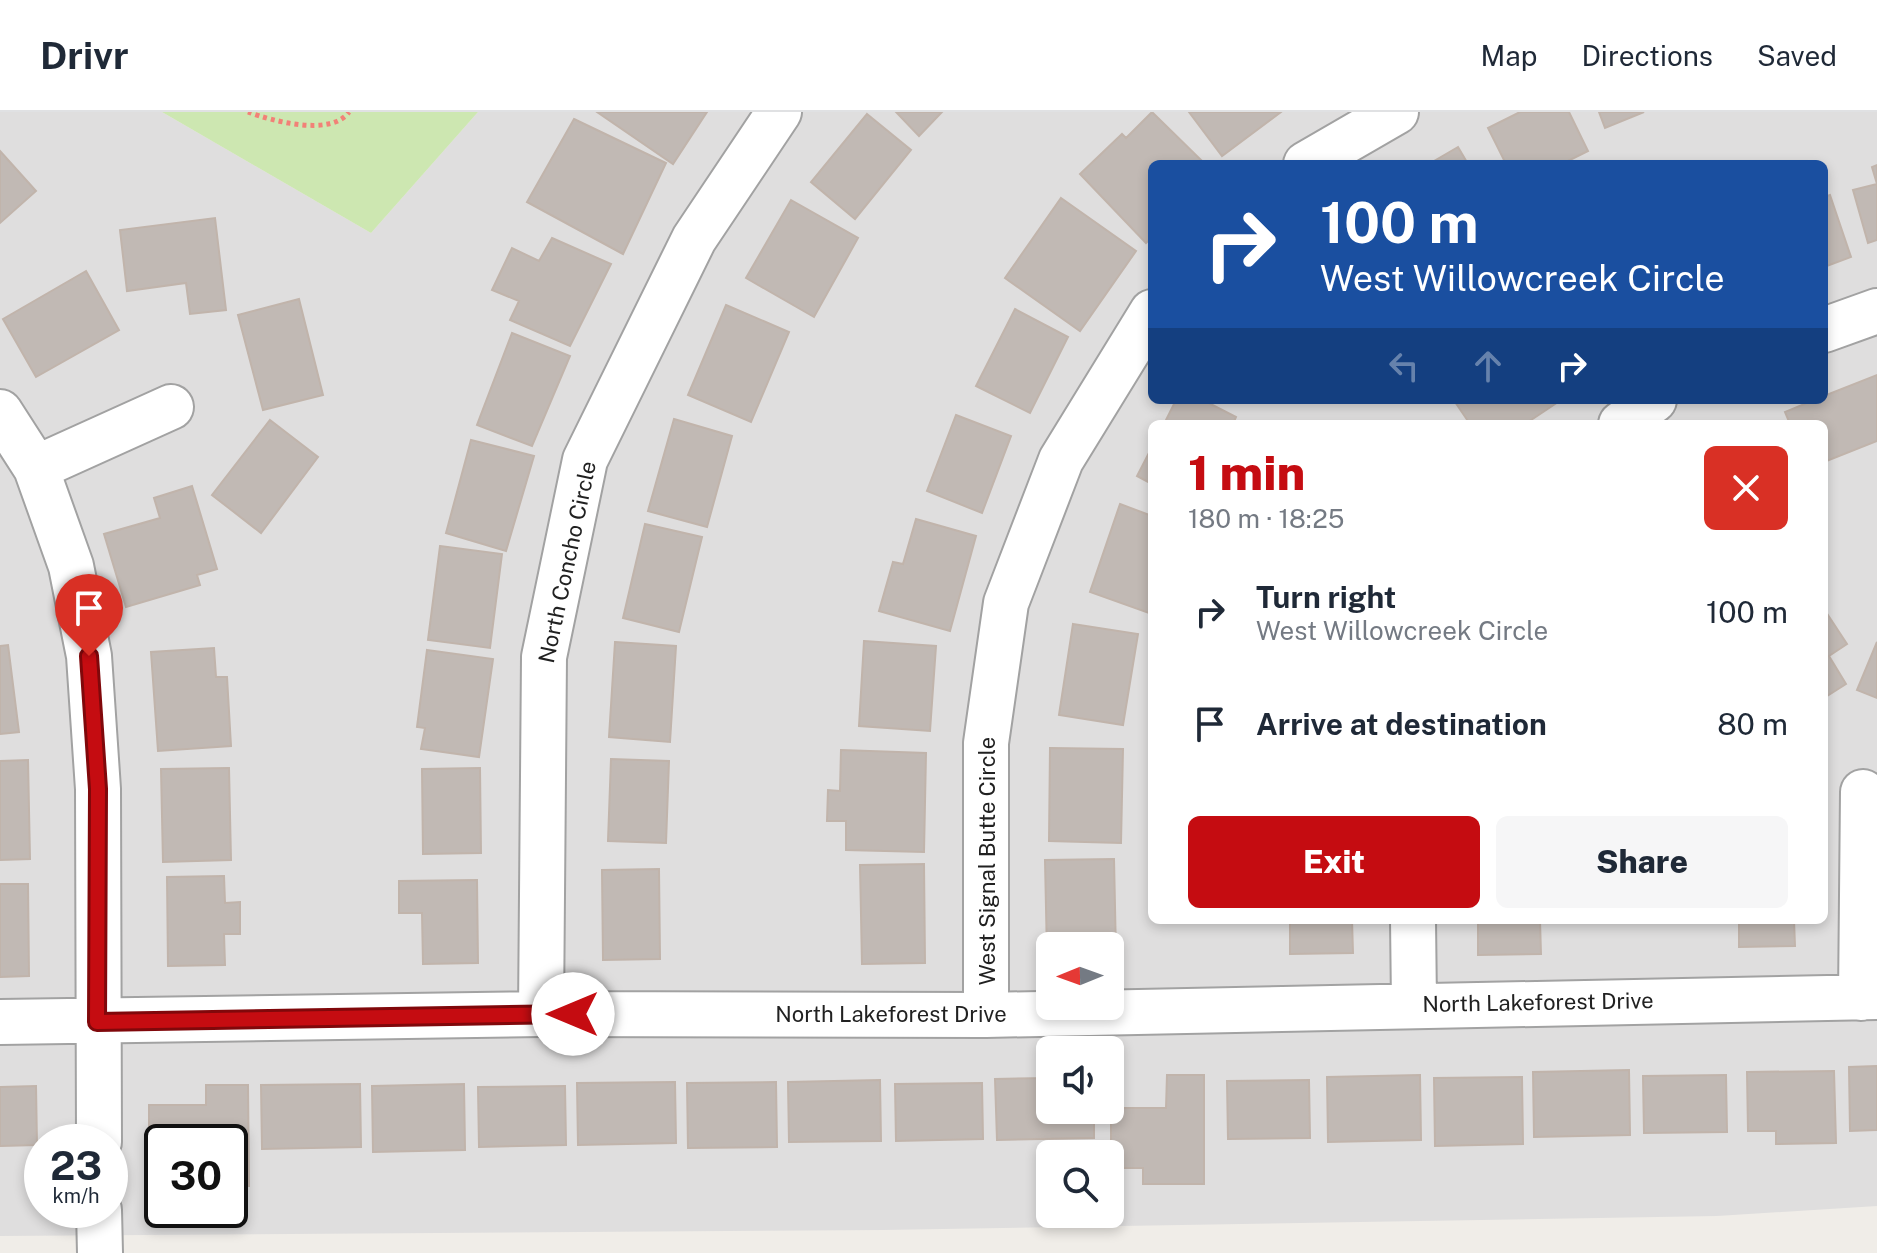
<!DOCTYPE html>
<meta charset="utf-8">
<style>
:root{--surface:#fff;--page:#f6f6f7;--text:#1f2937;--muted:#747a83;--line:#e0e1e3;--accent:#c50c11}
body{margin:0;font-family:"Public Sans",sans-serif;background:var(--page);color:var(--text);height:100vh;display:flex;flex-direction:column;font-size:30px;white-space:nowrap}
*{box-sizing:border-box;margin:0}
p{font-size:26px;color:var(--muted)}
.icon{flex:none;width:44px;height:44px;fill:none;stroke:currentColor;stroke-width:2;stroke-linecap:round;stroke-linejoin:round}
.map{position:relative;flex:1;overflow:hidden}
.panel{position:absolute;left:1148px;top:308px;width:680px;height:504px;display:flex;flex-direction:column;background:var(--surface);border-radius:12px;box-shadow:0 4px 12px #0003}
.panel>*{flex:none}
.banner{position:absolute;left:1148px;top:48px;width:680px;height:244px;border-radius:12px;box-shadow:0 4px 12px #0003;background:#1a4fa0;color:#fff;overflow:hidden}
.needle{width:52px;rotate:269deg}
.fabs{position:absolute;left:1036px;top:820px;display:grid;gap:16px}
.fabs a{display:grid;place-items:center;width:88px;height:88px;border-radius:12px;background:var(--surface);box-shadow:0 4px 12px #0003;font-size:40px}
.speed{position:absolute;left:24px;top:1012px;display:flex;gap:16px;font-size:40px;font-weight:700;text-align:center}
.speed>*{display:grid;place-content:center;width:104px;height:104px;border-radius:50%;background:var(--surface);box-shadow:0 4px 12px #0003;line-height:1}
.speed small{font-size:20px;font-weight:400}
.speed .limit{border:4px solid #111;border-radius:12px;background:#fff;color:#111}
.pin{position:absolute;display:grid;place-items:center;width:68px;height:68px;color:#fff;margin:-82px -34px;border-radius:50% 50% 50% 0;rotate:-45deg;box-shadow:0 0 8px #0007}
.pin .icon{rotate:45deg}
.me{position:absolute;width:88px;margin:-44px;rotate:270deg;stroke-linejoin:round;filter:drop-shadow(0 0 6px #0008)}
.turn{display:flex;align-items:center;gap:28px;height:168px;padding:0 40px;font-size:36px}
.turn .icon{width:104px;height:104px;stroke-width:2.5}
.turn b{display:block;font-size:56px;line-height:68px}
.lanes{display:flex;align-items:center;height:76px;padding:0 40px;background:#0003;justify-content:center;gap:40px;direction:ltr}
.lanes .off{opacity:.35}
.round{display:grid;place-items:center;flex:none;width:84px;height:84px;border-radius:12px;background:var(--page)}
.headline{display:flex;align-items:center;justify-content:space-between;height:136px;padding:0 40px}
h1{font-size:48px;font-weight:800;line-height:60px;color:var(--accent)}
.action{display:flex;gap:16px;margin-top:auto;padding:16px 40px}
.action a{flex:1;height:92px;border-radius:12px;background:var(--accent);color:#fff;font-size:32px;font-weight:800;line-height:92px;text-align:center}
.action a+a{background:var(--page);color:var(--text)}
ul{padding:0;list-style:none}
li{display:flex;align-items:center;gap:24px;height:112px;padding:0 40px}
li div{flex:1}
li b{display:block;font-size:30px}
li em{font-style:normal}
header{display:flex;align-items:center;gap:48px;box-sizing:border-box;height:112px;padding:0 40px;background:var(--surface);border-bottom:2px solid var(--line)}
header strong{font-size:38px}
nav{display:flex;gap:44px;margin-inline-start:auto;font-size:28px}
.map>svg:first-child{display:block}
.residential{fill:#dfdede;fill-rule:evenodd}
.grass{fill:#cde7b1}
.building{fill:#c1b9b4;stroke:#c1b4ab;stroke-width:2}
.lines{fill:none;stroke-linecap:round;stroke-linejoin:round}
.minor-casing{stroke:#a2a2a2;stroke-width:48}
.path{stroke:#f28177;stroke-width:5;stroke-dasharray:4 4;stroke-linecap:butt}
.minor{stroke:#fff;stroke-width:44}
.route-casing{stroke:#80080b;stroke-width:20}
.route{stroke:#c50c11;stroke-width:14}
.labels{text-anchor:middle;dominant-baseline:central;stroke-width:6;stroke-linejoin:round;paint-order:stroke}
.street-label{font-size:22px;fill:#212121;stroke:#fff}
</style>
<header>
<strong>Drivr</strong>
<nav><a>Map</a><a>Directions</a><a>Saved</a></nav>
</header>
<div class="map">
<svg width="1877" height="1141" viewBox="0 0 1877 1141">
<rect width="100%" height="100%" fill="#f0ede8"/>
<path class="residential" d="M0 0H162L371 121 478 0H1877V1094L1717 1104 883 1118 0 1124ZM1152 52H1824V288H1152ZM1152 312H1824V808H1152ZM1050 834H1110V894H1050ZM1050 938H1110V998H1050ZM42 1030H110V1098H42ZM162 1030H230V1098H162ZM1050 1042H1110V1102H1050Z"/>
<path class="grass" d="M162 0H478L371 121Z"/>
<path class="building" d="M597 0H707L673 52Z
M896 0H942L919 24Z
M1152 0 1201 48 1197 52H1152V125L1146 131 1080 62 1122 22 1126 26Z
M1189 0H1281L1222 44Z
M1520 0H1569L1588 39 1562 52H1506L1488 16Z
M1599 0H1644L1605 16Z
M867 2 911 38 855 107 811 70Z
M574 7 666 51 623 142 527 90Z
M1458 35 1468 52H1429Z
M0 39 36 79 0 111Z
M1877 53V128L1868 131 1853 78 1877 72 1872 55Z
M1830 83 1851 145 1824 155V85Z
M1061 86 1136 139 1080 219 1005 166Z
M791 88 858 126 814 205 746 166Z
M215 106 226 198 190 202 186 171 127 179 120 118Z
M552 126 611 152 570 234 510 208 519 189 492 178 512 136 539 149Z
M86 159 119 218 36 265 3 207Z
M299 187 323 283 263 298 238 203Z
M726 193 789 220 751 310 688 283Z
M1015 197 1068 225 1030 301 976 274Z
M512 221 570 244 532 334 477 313Z
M1877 263V329L1824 350V312H1790L1785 300 1814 288H1824V284Z
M1176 288H1203L1236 305 1233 312H1164Z
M1459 288H1561L1525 312H1470L1455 290Z
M956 303 1011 324 982 401 927 379Z
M674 307 732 324 707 415 648 399Z
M270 308 318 345 261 421 212 383Z
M471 328 534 344 506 439 446 421Z
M1152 335V372L1137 364Z
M192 374 217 457 197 463 200 473 126 495 104 422 160 406 154 386Z
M1120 392 1152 404V492L1149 501 1090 480Z
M916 407 976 424 950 519 879 499 893 450 903 452Z
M645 412 702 425 679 520 623 506Z
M440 434 502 442 490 536 428 528Z
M1824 497 1847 532 1829 544 1846 572 1824 586Z
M1073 512 1138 522 1123 613 1059 603Z
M864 529 936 534 930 619 859 614Z
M615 530 676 534 670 630 609 625Z
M1877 530V586L1857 578Z
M8 533 19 620 0 622V534Z
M214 536 216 565H227L231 634 158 639 151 540Z
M427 538 493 547 479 645 421 637 425 616 417 615Z
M1050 636 1123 637 1121 731 1049 729Z
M841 638 926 641 924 740 846 738V709H827L828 678 840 679Z
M611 647 669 649 666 731 608 729Z
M28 648 30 747 0 748V649Z
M229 656 231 748 163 750 161 657Z
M480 656 481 741 423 742 422 657Z
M1114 747 1116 842H1110V834H1050V843H1047L1045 748Z
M924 752 925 851 862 852 860 753Z
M659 757 660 847 603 848 602 758Z
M224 764 225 791 240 790V822H224L225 853 168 854 167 765Z
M477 768 478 851 423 852 422 801H399V769Z
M0 772H28L29 864 0 865Z
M1290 808H1352L1353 841 1290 842Z
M1478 808H1540L1541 842 1478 843Z
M1739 808H1794L1795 834 1739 835Z
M1877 954V1018L1850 1019 1849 955Z
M1629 958 1630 1023 1534 1025 1533 960Z
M1834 959 1836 1031 1776 1032V1019H1748L1747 960Z
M1167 963H1204V1072H1143V1056H1111V996H1166Z
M1420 963 1421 1028 1328 1030 1327 965Z
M1726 963 1727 1020 1644 1021 1643 964Z
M1522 965 1523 1032 1435 1034 1434 966Z
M1050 966V998H1094V1026L997 1028 995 967Z
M880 968 881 1029 789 1030 788 970Z
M1309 968 1310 1026 1228 1027 1227 969Z
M675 970 676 1031 578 1033 577 971Z
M776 970 777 1035 688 1036 687 971Z
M982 971 983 1027 896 1029 895 972Z
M360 972 361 1035 262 1037 261 973Z
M464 972 465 1038 373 1040 372 974Z
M206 973H248L249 1074H230V1030H162V1059H149V993H206Z
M36 974 37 1033 0 1034V975Z
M565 974 566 1033 479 1035 478 975Z"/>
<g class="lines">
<g class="minor-casing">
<path id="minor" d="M1306 52 1396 0
M1824 218 1877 199
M0 300 36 356 71 454 89 544 98 677 99 1030
M1621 312 1654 288
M36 356 171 295
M1413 808 1414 892
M1861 886 1863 680
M541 902 544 545 585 348 694 127 779 0
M986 903V631L1006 491 1061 348 1152 200
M0 910 541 902 986 903 1877 885
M99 1098 100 1141"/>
</g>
<path class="path" d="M248 0C272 9 331 25 349 0"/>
<use href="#minor" class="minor"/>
</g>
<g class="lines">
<g class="route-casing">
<path id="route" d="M89 544 98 677 97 910 573 902"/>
</g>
<use href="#route" class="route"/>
</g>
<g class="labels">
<g class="street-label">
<text transform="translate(567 450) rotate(-78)">North Concho Circle</text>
<text transform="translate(987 749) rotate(-90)">West Signal Butte Circle</text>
<text transform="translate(1538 890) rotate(-1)">North Lakeforest Drive</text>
<text x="891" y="902">North Lakeforest Drive</text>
</g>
</g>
</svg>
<div class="fabs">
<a><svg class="needle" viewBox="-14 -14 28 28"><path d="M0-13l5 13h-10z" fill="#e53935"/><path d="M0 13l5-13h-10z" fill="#747a83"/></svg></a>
<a><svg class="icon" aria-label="sound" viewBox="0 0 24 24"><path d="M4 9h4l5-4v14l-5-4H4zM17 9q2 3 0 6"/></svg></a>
<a><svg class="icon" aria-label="search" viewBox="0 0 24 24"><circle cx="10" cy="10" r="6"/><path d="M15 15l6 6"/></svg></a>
</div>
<div class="speed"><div>23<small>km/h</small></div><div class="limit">30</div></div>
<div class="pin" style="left:89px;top:544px;background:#d93025"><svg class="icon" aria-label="arrive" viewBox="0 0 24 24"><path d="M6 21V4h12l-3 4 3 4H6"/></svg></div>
<svg class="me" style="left:573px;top:902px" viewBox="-20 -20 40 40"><circle r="19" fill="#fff"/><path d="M0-13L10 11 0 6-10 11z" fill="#c50c11"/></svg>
<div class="banner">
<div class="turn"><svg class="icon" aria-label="right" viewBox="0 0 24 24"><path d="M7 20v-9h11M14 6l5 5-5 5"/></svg><div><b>100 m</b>West Willowcreek Circle</div></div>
<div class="lanes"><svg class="icon off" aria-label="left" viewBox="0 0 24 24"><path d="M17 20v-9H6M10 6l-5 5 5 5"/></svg><svg class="icon off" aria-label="ahead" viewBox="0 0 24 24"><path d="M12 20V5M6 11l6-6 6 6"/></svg><svg class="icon" aria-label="right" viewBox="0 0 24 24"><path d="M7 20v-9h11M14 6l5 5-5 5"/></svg></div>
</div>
<section class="panel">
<div class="headline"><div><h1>1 min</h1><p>180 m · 18:25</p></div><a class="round" style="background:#d93025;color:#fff"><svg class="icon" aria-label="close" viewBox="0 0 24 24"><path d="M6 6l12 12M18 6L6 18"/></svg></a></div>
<ul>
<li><svg class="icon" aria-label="right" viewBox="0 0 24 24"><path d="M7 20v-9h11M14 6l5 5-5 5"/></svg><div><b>Turn right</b><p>West Willowcreek Circle</p></div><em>100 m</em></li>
<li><svg class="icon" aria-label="arrive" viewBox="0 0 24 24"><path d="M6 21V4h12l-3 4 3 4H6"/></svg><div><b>Arrive at destination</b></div><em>80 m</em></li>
</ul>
<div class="action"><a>Exit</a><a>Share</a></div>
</section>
</div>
